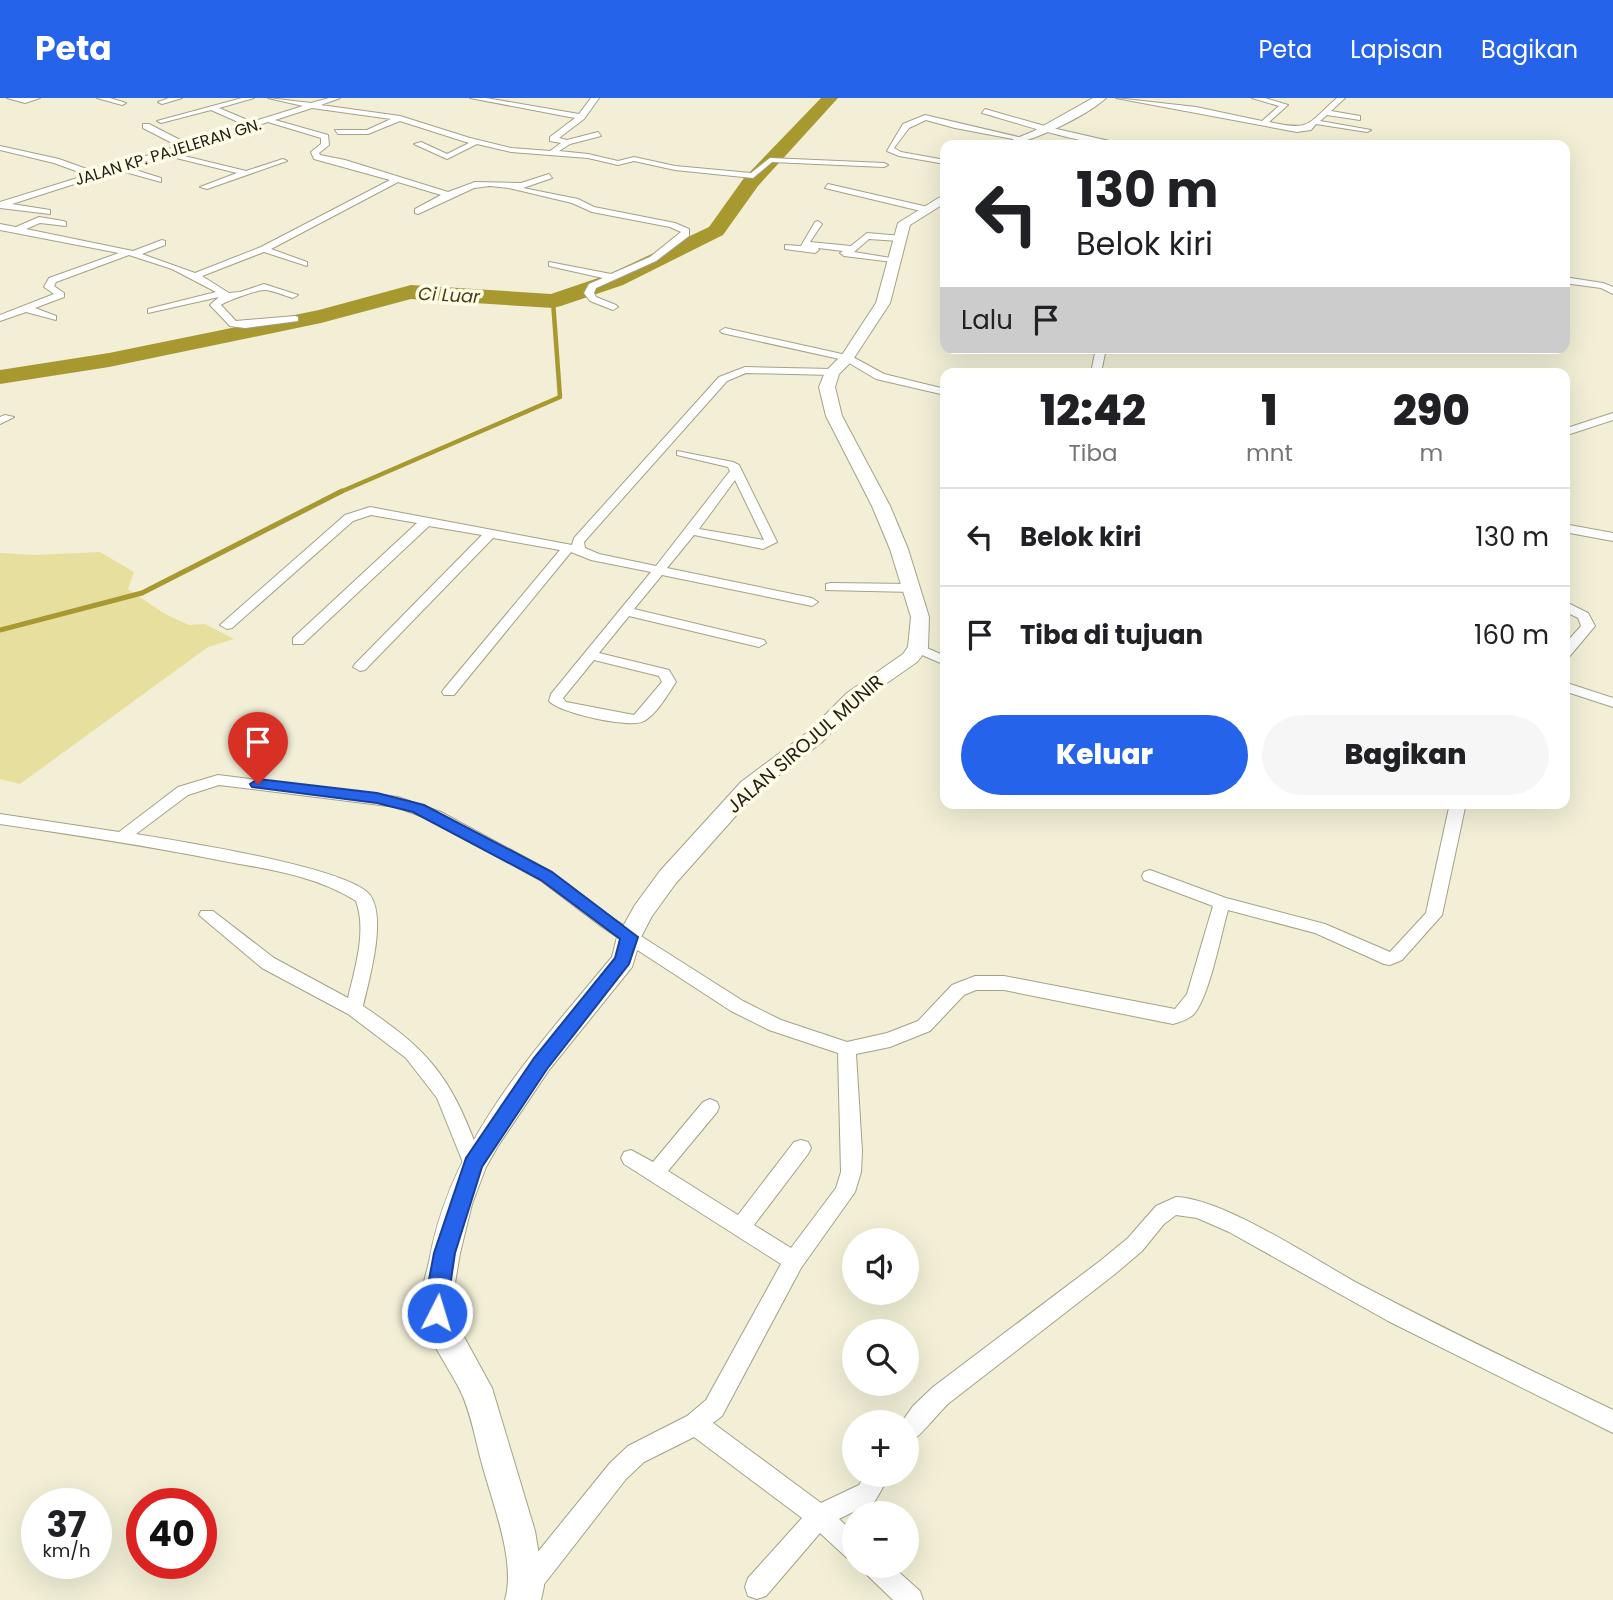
<!DOCTYPE html>
<html lang="id">
<meta charset="utf-8">
<style>
:root{--surface:#fff;--page:#f6f6f6;--text:#202124;--muted:#757577;--line:#e0e0e0;--accent:#2563eb}
body{margin:0;font-family:Poppins,sans-serif;background:var(--page);color:var(--text);height:100vh;display:flex;flex-direction:column;font-size:26px;white-space:nowrap}
*{box-sizing:border-box;margin:0}
p{font-size:23px;color:var(--muted)}
.icon{flex:none;width:38px;height:38px;fill:none;stroke:currentColor;stroke-width:2;stroke-linecap:round;stroke-linejoin:round}
.map{position:relative;flex:1;overflow:hidden}
.drawer{position:absolute;left:940px;top:270px;width:630px;height:441px;display:flex;flex-direction:column;background:var(--surface);border-radius:14px;box-shadow:0 7px 28px #0002}
.drawer>*{flex:none}
.guide{position:absolute;left:940px;top:42px;width:630px;height:214px;border-radius:14px;box-shadow:0 7px 28px #0002;background:#fff;color:var(--text);overflow:hidden}
.controls{position:absolute;left:842px;top:1130px;display:grid;gap:14px}
.controls a{display:grid;place-items:center;width:77px;height:77px;border-radius:50%;background:var(--surface);box-shadow:0 7px 28px #0002;font-size:35px}
.speed{position:absolute;left:21px;top:1390px;display:flex;gap:14px;font-size:35px;font-weight:700;text-align:center}
.speed>*{display:grid;place-content:center;width:91px;height:91px;border-radius:50%;background:var(--surface);box-shadow:0 7px 28px #0002;line-height:1}
.speed small{font-size:18px;font-weight:400}
.speed .limit{border:10px solid #d22;background:#fff;color:#111}
.pin{position:absolute;display:grid;place-items:center;width:60px;height:60px;color:#fff;margin:-72px -30px;border-radius:50% 50% 50% 0;rotate:-45deg;box-shadow:0 0 7px #0007}
.pin .icon{rotate:45deg}
.me{position:absolute;width:77px;margin:-38px;rotate:5deg;stroke-linejoin:round;filter:drop-shadow(0 0 5px #0008)}
.turn{display:flex;align-items:center;gap:24px;height:147px;padding:0 21px;font-size:32px}
.turn .icon{width:91px;height:91px;stroke-width:2.5}
.turn b{display:block;font-size:49px;line-height:60px}
.then{display:flex;align-items:center;height:66px;padding:0 21px;background:#0003;gap:14px;font-size:26px}
.eta{display:flex;justify-content:space-evenly;align-items:center;height:119px;text-align:center}
.eta b{font-size:42px;font-weight:800;line-height:49px}
.cta{display:flex;gap:14px;margin-top:auto;padding:14px 21px}
.cta a{flex:1;height:80px;border-radius:42px;background:var(--accent);color:#fff;font-size:28px;font-weight:800;line-height:80px;text-align:center}
.cta a+a{background:var(--page);color:var(--text)}
ul{padding:0;list-style:none}
li{display:flex;align-items:center;gap:21px;height:98px;padding:0 21px;border-top:2px solid var(--line)}
li div{flex:1}
li b{display:block;font-size:26px}
li em{font-style:normal}
header{display:flex;align-items:center;gap:42px;box-sizing:border-box;height:98px;padding:0 35px;background:var(--accent);color:#fff}
header strong{font-size:33px}
nav{display:flex;gap:38px;margin-inline-start:auto;font-size:24px}
.map>svg:first-child{display:block}
.green{fill:#e7df9d}
.lines{fill:none;stroke-linecap:round;stroke-linejoin:round}
.stream-far1{stroke:#a79930;stroke-width:4.5}
.stream{stroke:#a79930;stroke-width:5}
.river{fill:#a79930;fill-rule:evenodd}
.street-casing{stroke:#a4a189;stroke-width:2}
.secondary-casing{stroke:#a4a189;stroke-width:2}
.street{fill:#fff;fill-rule:evenodd}
.secondary{fill:#fff;fill-rule:evenodd}
.route{fill:#2563eb;stroke:#184099;stroke-width:2}
.labels{text-anchor:middle;dominant-baseline:central;stroke-width:7;stroke-linejoin:round;paint-order:stroke}
.far-street-label{font-size:16px;fill:#212016;stroke:#fffce8}
.far-water-label{font-size:18px;font-style:italic;fill:#464016;stroke:#fffce8}
.street-label{font-size:19px;fill:#212016;stroke:#fffce8}
</style>
<header>
<strong>Peta</strong>
<nav><a>Peta</a><a>Lapisan</a><a>Bagikan</a></nav>
</header>
<div class="map">
<svg width="1613" height="1502" viewBox="0 0 1613 1502">
<rect width="100%" height="100%" fill="#f2efd6"/>
<path class="green" d="M100 454 134 474 128 491 165 516 189 527 205 526 234 541 208 549 20 686 0 681V455L34 457Z"/>
<g class="lines">
<path class="stream-far1" d="M338 395 560 299 553 203"/>
<path class="stream" d="M0 532 142 495 342 393"/>
<path class="river" d="M821 0H838L758 88 723 137 623 187 561 208 553 210 411 201 321 225 109 269 0 286V272L109 255 319 212 411 187 551 196 607 177 709 129 744 80Z"/>
<g class="street-casing">
<path id="street" d="M7 0H40L25 5Z
M97 0H110L126 5 122 7Z
M169 0H182L162 6 158 4Z
M242 0H254L219 10 252 24 303 8 268 0 311 5 329 0H340L321 7 400 18 470 40 511 50 550 53 561 45 550 43V39L575 20 470 0H486L579 16 591 0H599L584 21 559 40 567 42 598 34 601 38 570 46 559 53 588 56 618 63 634 59 675 68 751 75 770 60 884 65 888 67 884 69 772 64 753 80 675 72 634 63 618 67 588 60 511 54 477 46 447 61 414 46 421 44 447 56 469 45 400 23 368 36H338L335 32H367L391 21 312 10 275 22 328 37 329 47 319 55 320 57 345 62 448 94 475 84 521 85 549 76 552 80 523 90 578 101 594 109 675 125 689 131V138L656 163 596 190 594 195 596 199 616 207 618 209 613 212 590 203 584 195 589 186 603 180 549 168V164L611 176 650 159 681 134 670 129 592 114 572 105 509 90 490 88 474 90 418 116 415 115V111L441 97 398 84 271 151 307 164V168L264 154 202 178 229 195 240 194 264 186 298 197 293 200C285 198 273 192 264 192 257 192 226 203 221 207L236 223 295 218 298 219V223L245 230 230 228 210 207 219 199 148 215V211L216 194 172 171 129 157 56 184 54 188 64 195V199L35 210 56 218V222L26 214 0 223V217L54 196 44 189 49 180 119 155 0 132V126L16 129 39 119 63 123 66 124V128L40 125 26 131 133 153 162 142 165 143V147L142 156 195 175 261 149 390 82 314 61 311 54 321 46V40L268 24 172 55 246 73 283 61 287 63 207 91 200 89 237 75 164 57 126 69 161 80V84L118 72 12 106 50 112V116L0 110V104L87 77 54 65 0 52V48L59 61 95 74 178 48 143 30V26H149L186 45 245 27 211 12 161 25 157 23Z
M1116 0 1196 9 1262 23 1279 8 1252 0H1265L1288 7 1269 24C1312 33 1306 27 1337 0H1345L1331 13 1360 18V22L1327 17 1320 23 1371 32 1367 34 1316 26 1311 32 1297 34Z
M985 11 1048 29 1127 47C1087 49 1022 26 982 15Z
M925 17 1027 41 1023 43 955 30 926 22 909 30 894 50 901 54 945 62V66L899 58 887 53 903 26Z
M828 86 928 109 929 111 925 114 825 90Z
M818 123 822 126 810 144 851 148 867 135 902 138V142L899 143 869 141 854 154 897 161 893 164 844 158 840 155 843 153 818 150 819 152 815 155 785 151V147L801 148 815 124Z
M1564 179 1603 185 1613 189V196L1601 190 1564 185Z
M725 230 851 258 884 276 945 291V297L876 281 844 262 722 235 720 233Z
M1096 250H1106L1101 275H1091Z
M745 269 832 271 837 274 832 277 746 275 727 283 584 444 585 450 599 456 656 468 730 373 728 369 677 357V353L733 364 739 367 777 444 763 451 694 437 667 470 812 500 818 504 812 508 662 477 634 511 764 542 766 545 759 549 629 518 599 555 669 572 676 584C668 596 657 616 644 623 631 631 559 615 549 603L551 596 651 474 591 462 571 454 454 597H444L442 594 444 591 560 452 493 440 365 572 360 573 353 569 355 566 482 437 429 428 303 546H293V540L417 425 371 417 353 423 232 530 227 531 220 527 345 417 370 409 572 447 574 440 719 279ZM735 382 764 442 699 431ZM594 562 659 578 662 584 634 617 566 604 563 600Z
M1613 315V322L1564 338V331Z
M5 317 14 319 0 326V319Z
M1564 426 1613 435V443L1564 434Z
M831 485 912 486 918 490 912 494 826 492V486Z
M1564 503 1588 515 1595 528 1569 559 1564 560V547L1581 528 1578 520 1564 513Z
M918 546 945 558V567L913 553V547Z
M1564 584 1613 600V609L1564 593Z
M218 677 398 699 441 714 552 774 614 821 743 903 781 922 847 944 887 935 918 923 952 887 975 878H1004L1175 911 1187 896 1213 808 1144 782 1142 778 1144 774 1150 772 1226 800 1325 826 1390 854 1426 815 1450 705H1466L1442 817 1402 862 1390 867 1384 866 1315 835 1228 812C1221 836 1209 901 1193 917 1187 922 1180 924 1173 926L1004 892H976L964 897 930 933 890 949 856 956 862 1053 861 1074 855 1094 801 1170 722 1318 713 1325 821 1405 859 1387 865 1377H890L875 1403 839 1421 854 1435V1463L846 1459 820 1435 766 1498 757 1501 748 1498 745 1489 748 1480 802 1420 694 1339 644 1364 626 1381 538 1494 529 1497 520 1494 517 1485 520 1476 610 1365 628 1348 687 1318 706 1302 781 1166 624 1066 621 1060 624 1054 631 1052 653 1064 703 1004 710 1001 717 1004 719 1009 717 1014 668 1073 738 1117 794 1044 801 1042 808 1044 811 1050 808 1056 754 1127 791 1150 836 1090 841 1074 838 955 769 932 731 913 602 829 540 782 431 722 396 709 219 687 188 697 136 736C178 743 348 769 370 797 387 820 369 882 363 908 436 957 453 984 483 1066L480 1072 473 1074 466 1072 437 1000 406 960 348 916 262 870 199 817 201 813H213L274 860 348 900C355 870 367 833 356 803 317 778 268 771 223 763 149 748 75 737 0 726V716L119 734 178 689Z
M1176 1099C1225 1101 1313 1161 1359 1186 1442 1230 1528 1271 1613 1312V1335L1388 1223 1229 1134 1197 1120 1176 1117 1164 1126 1142 1153 1115 1176 949 1305C938 1315 918 1342 906 1347V1325H901L913 1308 933 1289 1100 1163 1128 1140 1156 1108Z
M862 1468H892L920 1493 923 1502H893L866 1476Z"/>
</g>
<g class="secondary-casing">
<path id="secondary" d="M1093 0H1106C1086 18 1027 48 1000 47L1034 33Z
M945 96V105L910 127 890 205 852 263 839 276 835 289 842 318 890 408 908 451 929 519 928 550 917 564 861 603 822 644 757 694 676 785 652 818 641 839 632 869 549 972 498 1048 486 1069 472 1106 460 1155 451 1209 458 1228 492 1290 535 1433 544 1488 541 1502H505C516 1466 494 1409 484 1373 476 1347 472 1316 460 1292 447 1266 426 1240 421 1211 419 1197 426 1177 429 1164 450 1042 536 951 612 859L617 839 635 807 660 773 741 684 808 634 847 595 903 556 908 549 911 519 890 451 872 408 826 318 819 289 825 274 842 257 876 205 898 125Z"/>
</g>
<use href="#street" class="street"/>
<use href="#secondary" class="secondary"/>
</g>
<path class="route" d="M258 681 377 695 424 707 552 774 638 839 629 866 547 971 482 1069 455 1155 445 1222 437 1225 429 1222 425 1203 434 1155 466 1060 534 960 615 860 620 841 541 782 413 714 377 705 252 689 250 686Z"/>
<g class="labels">
<g class="far-street-label">
<text transform="translate(168 54) rotate(-17)">JALAN KP. PAJELERAN GN.</text>
</g>
<g class="far-water-label">
<text transform="translate(449 197) rotate(3)">Ci Luar</text>
</g>
<g class="street-label">
<text transform="translate(805 646) rotate(-41)">JALAN SIROJUL MUNIR</text>
</g>
</g>
</svg>
<div class="controls">
<a><svg class="icon" aria-label="sound" viewBox="0 0 24 24"><path d="M4 9h4l5-4v14l-5-4H4zM17 9q2 3 0 6"/></svg></a>
<a><svg class="icon" aria-label="search" viewBox="0 0 24 24"><circle cx="10" cy="10" r="6"/><path d="M15 15l6 6"/></svg></a>
<a>+</a>
<a>−</a>
</div>
<div class="speed"><div>37<small>km/h</small></div><div class="limit">40</div></div>
<div class="pin" style="left:258px;top:686px;background:#d93025"><svg class="icon" aria-label="arrive" viewBox="0 0 24 24"><path d="M6 21V4h12l-3 4 3 4H6"/></svg></div>
<svg class="me" style="left:437px;top:1215px" viewBox="-20 -20 40 40"><circle r="17" fill="#2563eb" stroke="#fff" stroke-width="3"/><path d="M0-11L8 9 0 5-8 9z" fill="#fff"/></svg>
<div class="guide">
<div class="turn"><svg class="icon" aria-label="left" viewBox="0 0 24 24"><path d="M17 20v-9H6M10 6l-5 5 5 5"/></svg><div><b>130 m</b>Belok kiri</div></div>
<div class="then">Lalu<svg class="icon" aria-label="arrive" viewBox="0 0 24 24"><path d="M6 21V4h12l-3 4 3 4H6"/></svg></div>
</div>
<section class="drawer">
<div class="eta">
<div><b>12:42</b><p>Tiba</p></div>
<div><b>1</b><p>mnt</p></div>
<div><b>290</b><p>m</p></div>
</div>
<ul>
<li><svg class="icon" aria-label="left" viewBox="0 0 24 24"><path d="M17 20v-9H6M10 6l-5 5 5 5"/></svg><div><b>Belok kiri</b></div><em>130 m</em></li>
<li><svg class="icon" aria-label="arrive" viewBox="0 0 24 24"><path d="M6 21V4h12l-3 4 3 4H6"/></svg><div><b>Tiba di tujuan</b></div><em>160 m</em></li>
</ul>
<div class="cta"><a>Keluar</a><a>Bagikan</a></div>
</section>
</div>
